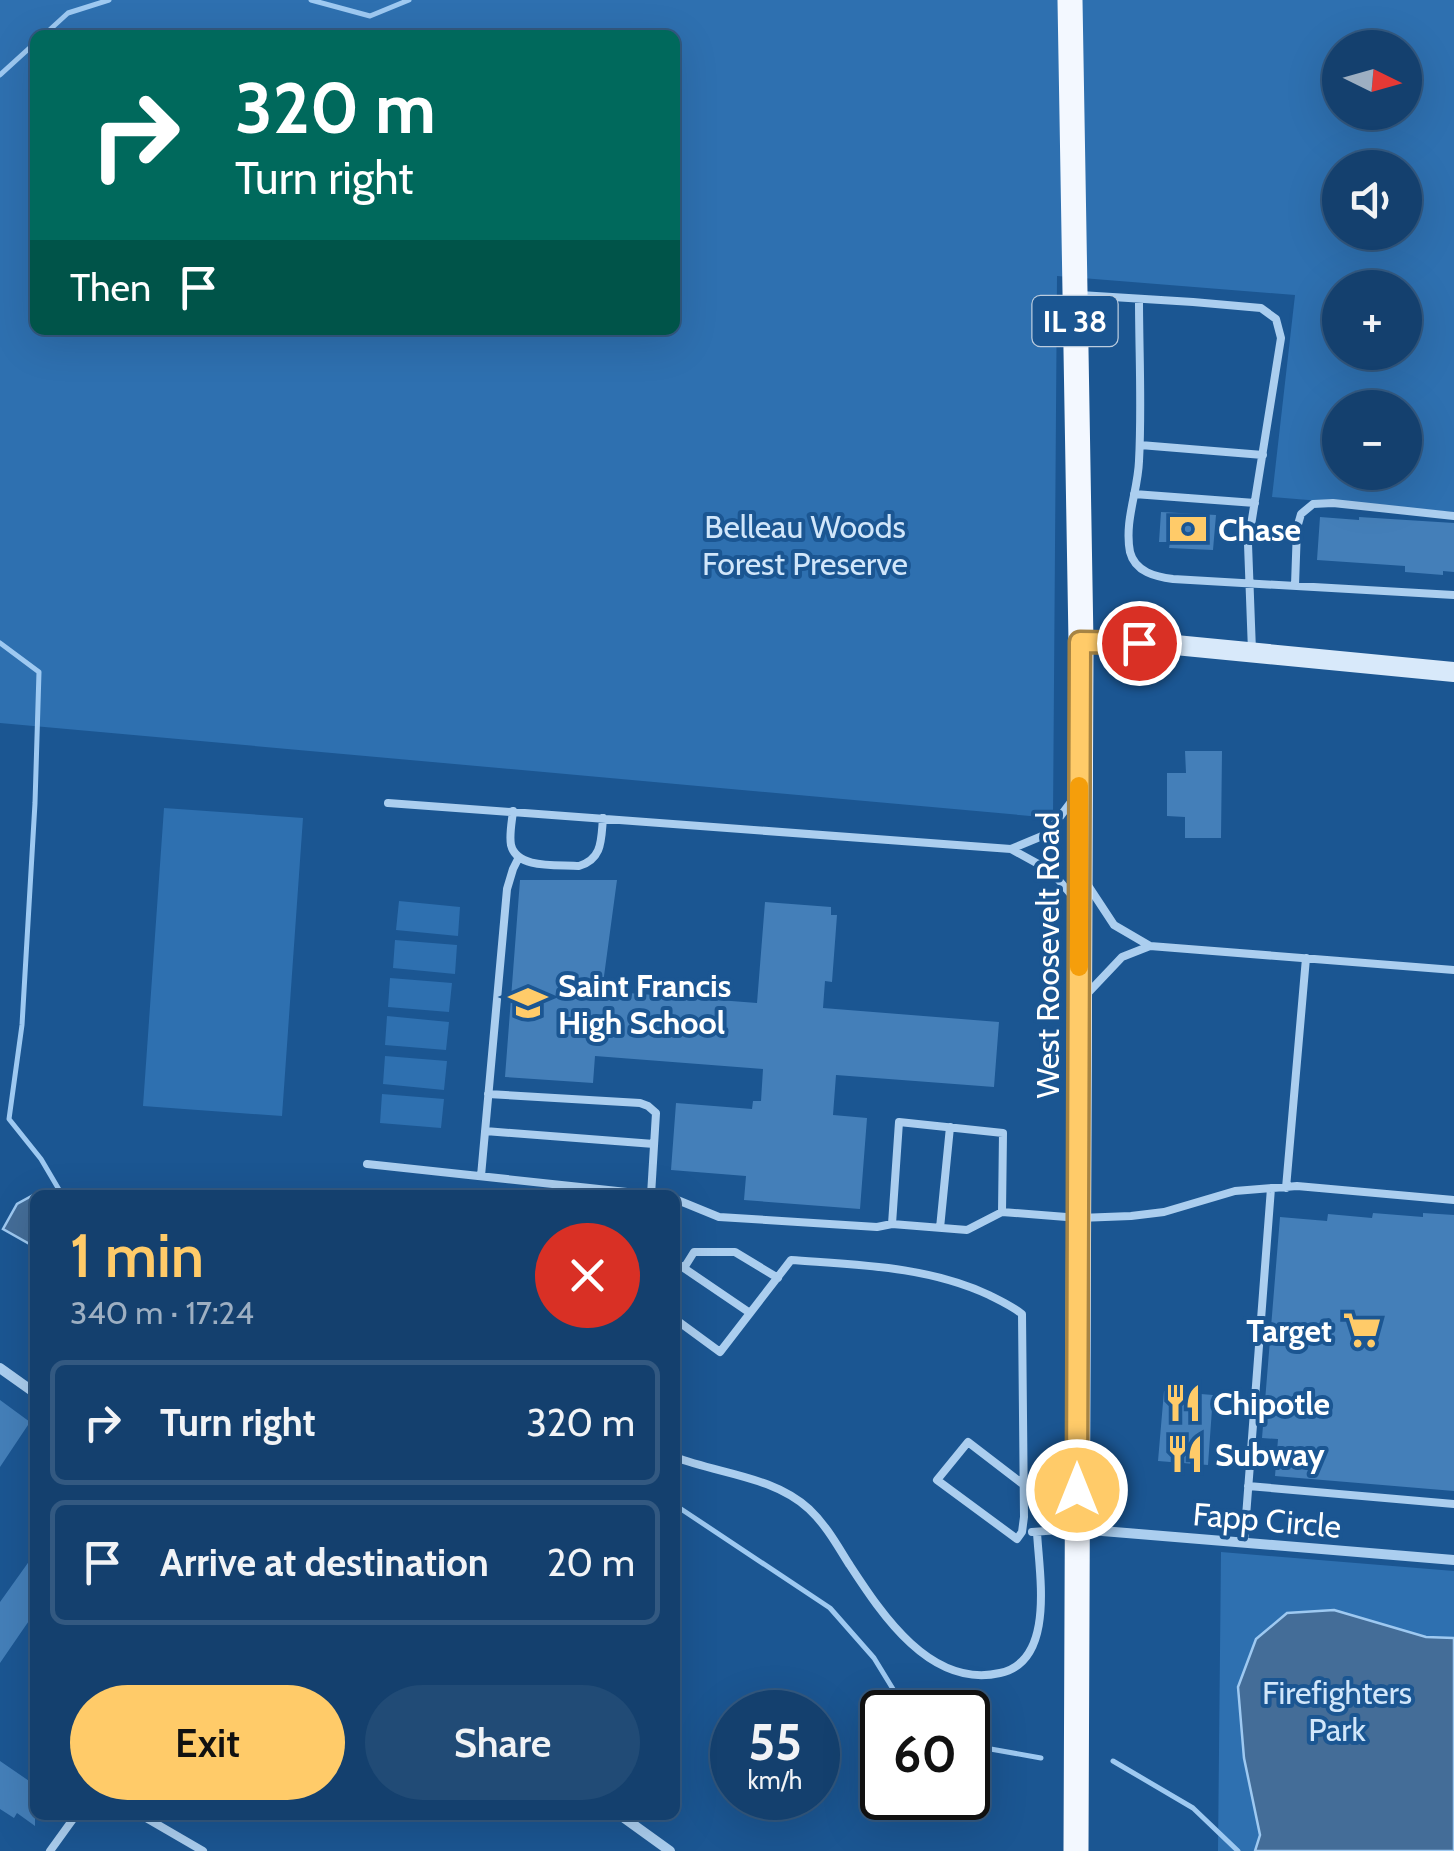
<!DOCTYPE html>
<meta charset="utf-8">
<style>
:root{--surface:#14406e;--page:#214b76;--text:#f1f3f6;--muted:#9dafc2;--line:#335981;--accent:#ffcb69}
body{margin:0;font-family:Cabin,sans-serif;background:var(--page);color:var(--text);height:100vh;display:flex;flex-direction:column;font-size:38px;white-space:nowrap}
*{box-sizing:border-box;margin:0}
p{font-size:32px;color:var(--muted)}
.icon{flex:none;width:55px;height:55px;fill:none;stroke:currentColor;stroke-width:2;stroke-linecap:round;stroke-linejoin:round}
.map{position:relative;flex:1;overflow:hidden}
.sheet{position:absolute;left:30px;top:1190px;width:650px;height:630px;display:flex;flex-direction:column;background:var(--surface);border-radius:15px;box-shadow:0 10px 40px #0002,0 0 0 2px var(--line)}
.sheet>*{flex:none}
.hud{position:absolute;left:30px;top:30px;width:650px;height:305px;border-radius:15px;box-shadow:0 10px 40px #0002,0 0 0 2px var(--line);background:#00695c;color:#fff;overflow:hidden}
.needle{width:65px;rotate:95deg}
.fabs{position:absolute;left:1322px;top:30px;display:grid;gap:20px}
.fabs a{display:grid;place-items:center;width:100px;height:100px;border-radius:50%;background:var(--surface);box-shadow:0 10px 40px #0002,0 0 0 2px var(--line);font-size:50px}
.speed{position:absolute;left:710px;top:1690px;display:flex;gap:20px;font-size:50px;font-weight:700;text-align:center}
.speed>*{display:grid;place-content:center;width:130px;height:130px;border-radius:50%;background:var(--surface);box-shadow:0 10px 40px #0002,0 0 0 2px var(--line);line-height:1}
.speed small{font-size:25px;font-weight:400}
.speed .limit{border:5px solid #111;border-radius:15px;background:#fff;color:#111}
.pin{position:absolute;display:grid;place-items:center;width:85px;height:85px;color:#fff;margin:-42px;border:5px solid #fff;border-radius:50%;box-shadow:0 2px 10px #0007}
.me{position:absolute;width:110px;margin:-55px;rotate:0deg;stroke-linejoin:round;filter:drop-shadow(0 0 8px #0008)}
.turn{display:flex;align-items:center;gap:35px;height:210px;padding:0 40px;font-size:45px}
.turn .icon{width:130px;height:130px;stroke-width:2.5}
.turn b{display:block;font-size:70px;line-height:85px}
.then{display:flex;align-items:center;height:95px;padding:0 40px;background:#0003;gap:20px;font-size:38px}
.round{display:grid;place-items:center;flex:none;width:105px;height:105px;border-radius:52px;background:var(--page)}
.head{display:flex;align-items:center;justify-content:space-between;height:170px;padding:0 40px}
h1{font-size:60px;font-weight:600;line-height:75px;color:var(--accent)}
.primary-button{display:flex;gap:20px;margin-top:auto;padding:20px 40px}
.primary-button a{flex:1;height:115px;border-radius:60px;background:var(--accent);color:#111;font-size:40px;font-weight:600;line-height:115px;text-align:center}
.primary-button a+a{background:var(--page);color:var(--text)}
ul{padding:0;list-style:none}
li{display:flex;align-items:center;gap:30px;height:125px;margin:0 20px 15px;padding:0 20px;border:5px solid var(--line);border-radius:15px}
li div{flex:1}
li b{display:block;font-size:38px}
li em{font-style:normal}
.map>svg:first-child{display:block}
.green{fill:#2e70b0;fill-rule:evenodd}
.water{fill:#446d98;stroke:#9ec9f1;stroke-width:2.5}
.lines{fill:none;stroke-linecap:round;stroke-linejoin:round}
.stream{stroke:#9ec9f1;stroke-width:5}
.building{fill:#447fb9}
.service{stroke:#abceef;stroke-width:8}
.minor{stroke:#abceef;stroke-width:10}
.secondary{stroke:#d8e9fa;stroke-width:20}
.primary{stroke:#f3f8ff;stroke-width:25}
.route-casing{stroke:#a68444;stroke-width:25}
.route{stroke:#ffcb69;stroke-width:18}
.slow{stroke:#f59e0b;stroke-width:18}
.labels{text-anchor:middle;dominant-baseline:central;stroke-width:8;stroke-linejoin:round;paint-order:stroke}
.shield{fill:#1b5692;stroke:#bbccde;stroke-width:2.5}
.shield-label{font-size:30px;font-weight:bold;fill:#fff}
.park-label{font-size:32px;fill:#d1e6fa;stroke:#1b5692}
.poi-label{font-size:32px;font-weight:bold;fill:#fff;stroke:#1b5692;text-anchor:start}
.street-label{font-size:32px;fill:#fff;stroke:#1b5692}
</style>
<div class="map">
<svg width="1454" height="1851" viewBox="0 0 1454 1851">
<rect width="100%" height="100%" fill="#1b5692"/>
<path class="green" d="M0 0H1454V512L1272 497 1295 295 1057 276 1053 818 0 723ZM35 35H675V330H35ZM1340 48H1405V112H1340ZM1340 168H1405V232H1340ZM1340 288H1405V352H1340ZM1340 408H1405V472H1340Z
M164 808 303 818 282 1116 143 1106Z
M399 901 460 907 458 936 396 930Z
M395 940 457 945 455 974 393 968Z
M390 978 452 983 449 1012 388 1007Z
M387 1016 449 1022 446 1050 385 1045Z
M385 1056 447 1061 444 1090 383 1084Z
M382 1094 444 1099 441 1128 380 1123Z
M1221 1552 1454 1571V1851H1218Z"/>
<path class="water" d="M37 1193H61L66 1195H35V1247L3 1229 17 1204Z
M1334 1610 1426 1637 1454 1638V1851H1255L1260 1835 1244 1758 1238 1687 1256 1639 1287 1613Z"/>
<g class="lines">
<path class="stream" d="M311 0 370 16 409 0
M44 35 68 13 109 0
M0 75 35 43
M0 643 39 672 35 803 22 1025 9 1119 41 1159 61 1193 66 1195
M675 1505 830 1608 874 1658 904 1707 911 1712
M968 1745 1041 1758
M1113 1761 1193 1808 1238 1851"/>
</g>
<path class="building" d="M1161 512 1216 515 1213 550 1169 548 1170 542H1159Z
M1320 517 1359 520V517L1454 523V572L1443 571V575L1405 572V566L1317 560Z
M1185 751H1222L1221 838H1185V817L1167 816V773H1186Z
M520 880H617L602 991 757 1003 765 902 831 907V915H837L832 982 825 981 823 1008 999 1022 994 1087 836 1075 833 1115 867 1118 860 1209 744 1200 746 1176 671 1170 676 1103 752 1109 753 1101H761L763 1069 595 1056 593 1083 505 1077Z
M1373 1213 1423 1217V1213L1454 1215V1491L1275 1476 1278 1439 1262 1438 1280 1217 1327 1221 1328 1214 1372 1218Z
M1164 1391 1213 1395 1208 1465 1158 1461Z
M0 1400 30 1422 0 1467Z
M35 1553V1612L0 1663V1602Z
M0 1761 35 1785V1826L17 1813 14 1818 0 1809Z"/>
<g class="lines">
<path class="service" d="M1080 295 1193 302 1261 308 1276 319 1281 338 1248 544 1252 651
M1139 299C1139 352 1142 407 1139 461 1138 491 1124 521 1130 552 1135 572 1156 577 1173 579L1454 595
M1140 445 1263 455
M1134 494 1255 503
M1295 585 1297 528 1301 514 1313 504 1333 503 1454 516
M388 803 1011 849
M513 811C512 821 509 835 511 845 517 870 560 864 579 866 603 859 601 839 603 818
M1074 898 1051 871 1011 849 1047 834 1074 798
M1150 946 1454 970
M1086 995 1122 957 1150 946 1114 925 1089 887
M488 1094 640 1103 648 1106 656 1113 651 1195
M485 1131 654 1144
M367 1164 655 1195
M481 1176 507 889 513 869 519 857
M1286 1188 1306 958
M675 1199 719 1217 877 1227 892 1224 967 1230 1002 1212 1079 1218 1131 1216 1164 1212 1235 1191 1297 1186 1454 1200
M892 1224 899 1122 1003 1133 1002 1212
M940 1228 950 1127
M675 1262 750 1313
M684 1268 694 1252H735L778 1278
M675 1319 720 1352 791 1260C858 1265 927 1266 989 1295 1001 1301 1012 1306 1022 1314L1024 1517 1022 1532 1017 1539 937 1480 968 1442 1024 1485
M675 1457C719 1474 773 1476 809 1509 826 1525 837 1545 849 1564 881 1613 930 1689 1000 1673 1056 1661 1039 1573 1037 1532
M1248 1486 1454 1504
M1032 1532 1073 1529
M1244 1543 1271 1188
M141 1815 203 1851
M50 1851 76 1815"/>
<path class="minor" d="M0 1368 35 1393
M1078 1529 1454 1560
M620 1815 670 1851"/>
<path class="secondary" d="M1081 642 1165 644 1454 672"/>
<path class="primary" d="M1070 0 1081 642 1076 1851"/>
</g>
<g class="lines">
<g class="route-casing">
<path id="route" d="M1077 1490 1080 642 1139 643"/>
</g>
<use href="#route" class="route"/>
<path class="slow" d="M1079 967V786"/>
</g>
<defs>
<g id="bank-bare" transform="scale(3)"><path d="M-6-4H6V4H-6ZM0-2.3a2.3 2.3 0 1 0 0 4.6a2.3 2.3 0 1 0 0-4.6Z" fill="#ffcb69" stroke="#1b5692" stroke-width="2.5" paint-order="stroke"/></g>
<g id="school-bare" transform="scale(3)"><path d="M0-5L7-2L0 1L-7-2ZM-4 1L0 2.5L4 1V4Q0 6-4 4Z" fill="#ffcb69" stroke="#1b5692" stroke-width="2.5" paint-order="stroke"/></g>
<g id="supermarket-bare" transform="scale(3)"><path d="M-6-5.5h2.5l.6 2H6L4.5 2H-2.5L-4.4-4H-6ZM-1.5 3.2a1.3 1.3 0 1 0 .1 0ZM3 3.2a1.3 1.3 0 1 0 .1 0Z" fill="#ffcb69" stroke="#1b5692" stroke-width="2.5" paint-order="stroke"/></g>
<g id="restaurant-bare" transform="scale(3)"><path d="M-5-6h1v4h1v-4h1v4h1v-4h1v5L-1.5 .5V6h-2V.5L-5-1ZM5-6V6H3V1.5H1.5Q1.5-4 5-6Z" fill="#ffcb69" stroke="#1b5692" stroke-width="2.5" paint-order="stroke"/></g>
</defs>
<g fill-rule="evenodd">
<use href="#bank-bare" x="1188" y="529"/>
<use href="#school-bare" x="528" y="1003"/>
<use href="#supermarket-bare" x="1362" y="1330"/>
<use href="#restaurant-bare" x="1183" y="1403"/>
<use href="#restaurant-bare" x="1185" y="1454"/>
</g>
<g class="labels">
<rect class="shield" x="1032.5" y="296" width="85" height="50" rx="8"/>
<g class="shield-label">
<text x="1075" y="321">IL 38</text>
</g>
<g class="park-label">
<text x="805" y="526">Belleau Woods<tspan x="805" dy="37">Forest Preserve</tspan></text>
<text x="1337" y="1692">Firefighters<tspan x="1337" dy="37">Park</tspan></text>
</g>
<g class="poi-label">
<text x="1218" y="529">Chase</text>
<text x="558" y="985">Saint Francis<tspan x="558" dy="37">High School</tspan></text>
<text x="1332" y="1330" text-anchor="end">Target</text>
<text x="1213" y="1403">Chipotle</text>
<text x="1215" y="1454">Subway</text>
</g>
<g class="street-label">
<text transform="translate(1047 955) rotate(-90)">West Roosevelt Road</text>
<text transform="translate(1267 1520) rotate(5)">Fapp Circle</text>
</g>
</g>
</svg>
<div class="fabs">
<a><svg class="needle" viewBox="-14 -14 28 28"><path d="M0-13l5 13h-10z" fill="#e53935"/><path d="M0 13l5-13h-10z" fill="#9dafc2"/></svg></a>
<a><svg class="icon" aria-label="sound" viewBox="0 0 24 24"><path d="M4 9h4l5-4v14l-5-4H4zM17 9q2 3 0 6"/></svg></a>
<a>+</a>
<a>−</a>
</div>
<div class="speed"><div>55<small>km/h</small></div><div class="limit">60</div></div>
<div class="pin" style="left:1139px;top:643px;background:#d93025"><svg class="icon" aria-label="arrive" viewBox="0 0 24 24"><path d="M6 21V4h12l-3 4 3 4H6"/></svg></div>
<svg class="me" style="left:1077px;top:1490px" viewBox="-20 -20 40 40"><circle r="17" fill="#ffcb69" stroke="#fff" stroke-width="3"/><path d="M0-11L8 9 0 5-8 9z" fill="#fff"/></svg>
<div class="hud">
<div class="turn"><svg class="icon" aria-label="right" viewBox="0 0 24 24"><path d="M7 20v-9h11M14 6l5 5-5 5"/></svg><div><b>320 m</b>Turn right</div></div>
<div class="then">Then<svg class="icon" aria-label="arrive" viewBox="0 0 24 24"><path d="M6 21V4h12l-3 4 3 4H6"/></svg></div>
</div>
<section class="sheet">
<div class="head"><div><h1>1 min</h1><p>340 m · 17:24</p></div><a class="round" style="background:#d93025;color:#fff"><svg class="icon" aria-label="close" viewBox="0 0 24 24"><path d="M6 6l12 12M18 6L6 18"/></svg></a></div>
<ul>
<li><svg class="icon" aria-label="right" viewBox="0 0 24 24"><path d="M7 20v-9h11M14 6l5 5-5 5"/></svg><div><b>Turn right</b></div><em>320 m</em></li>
<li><svg class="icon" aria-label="arrive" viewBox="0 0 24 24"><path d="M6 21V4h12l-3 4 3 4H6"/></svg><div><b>Arrive at destination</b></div><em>20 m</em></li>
</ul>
<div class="primary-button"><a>Exit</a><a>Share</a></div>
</section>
</div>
